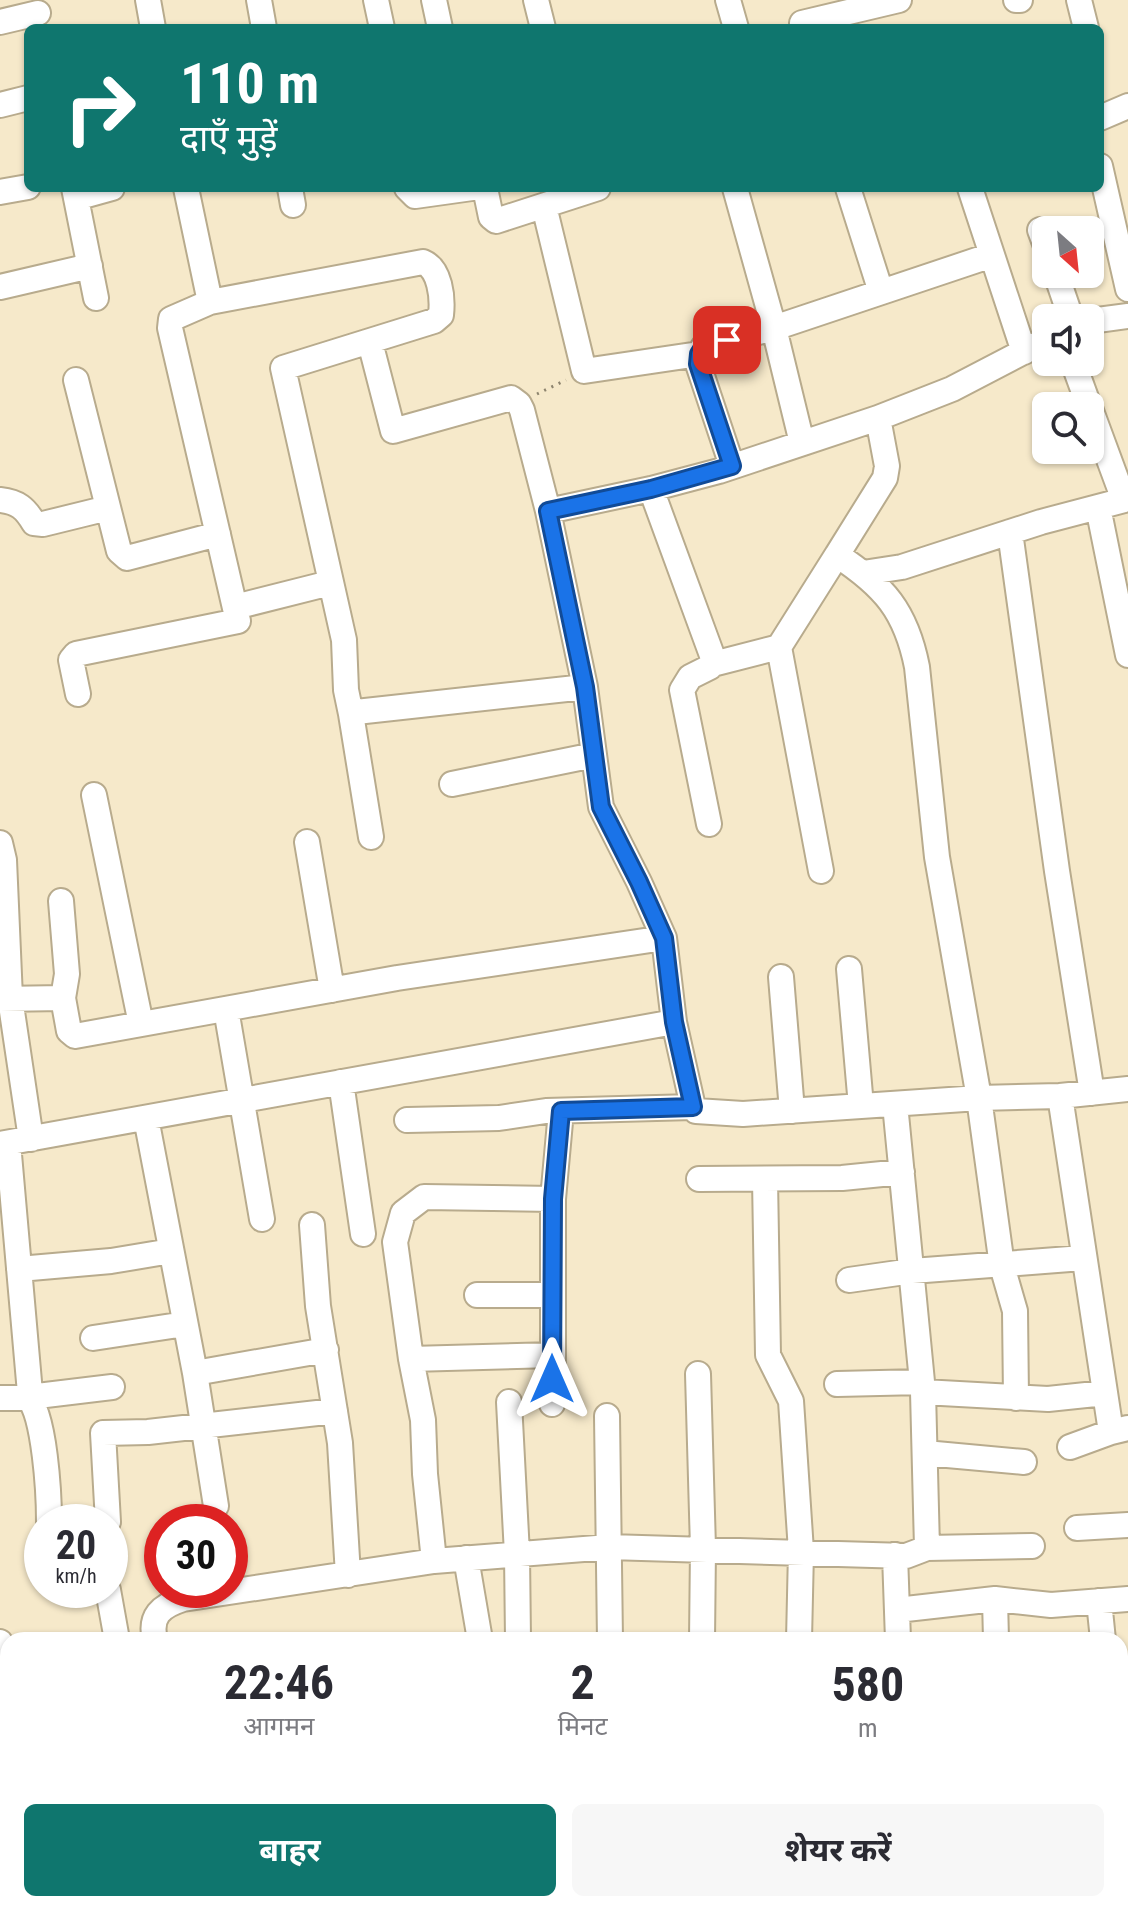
<!DOCTYPE html>
<html lang="hi">
<meta charset="utf-8">
<style>
:root{--surface:#fff;--page:#f7f7f7;--text:#2b2b33;--muted:#7c7c81;--accent:#0f766e}
body{margin:0;font-family:"Roboto Condensed","Noto Sans Devanagari",sans-serif;background:var(--page);color:var(--text);height:100vh;display:flex;flex-direction:column;font-size:30px;white-space:nowrap}
*{box-sizing:border-box;margin:0}
p{font-size:26px;color:var(--muted)}
.icon{flex:none;width:44px;height:44px;fill:none;stroke:currentColor;stroke-width:2;stroke-linecap:round;stroke-linejoin:round}
.map{position:relative;flex:1;overflow:hidden}
.details{position:absolute;left:0px;top:1632px;width:1128px;height:280px;display:flex;flex-direction:column;background:var(--surface);border-radius:24px 24px 0 0;box-shadow:0 2px 6px #0004}
.details>*{flex:none}
.hud{position:absolute;left:24px;top:24px;width:1080px;height:168px;border-radius:12px;box-shadow:0 2px 6px #0004;background:#0f766e;color:#fff;overflow:hidden}
.needle{width:52px;rotate:153deg}
.buttons{position:absolute;left:1032px;top:216px;display:grid;gap:16px}
.buttons a{display:grid;place-items:center;width:72px;height:72px;border-radius:12px;background:var(--surface);box-shadow:0 2px 6px #0004;font-size:40px}
.speed{position:absolute;left:24px;top:1504px;display:flex;gap:16px;font-size:40px;font-weight:700;text-align:center}
.speed>*{display:grid;place-content:center;width:104px;height:104px;border-radius:50%;background:var(--surface);box-shadow:0 2px 6px #0004;line-height:1}
.speed small{font-size:20px;font-weight:400}
.speed .limit{border:12px solid #d22;background:#fff;color:#111}
.pin{position:absolute;display:grid;place-items:center;width:68px;height:68px;color:#fff;margin:-34px;border-radius:16px;box-shadow:0 4px 12px #0006}
.me{position:absolute;width:88px;margin:-44px;rotate:0deg;stroke-linejoin:round;filter:drop-shadow(0 0 6px #0008)}
.turn{display:flex;align-items:center;gap:28px;height:168px;padding:0 24px;font-size:36px}
.turn .icon{width:104px;height:104px;stroke-width:2.5}
.turn b{display:block;font-size:56px;line-height:68px}
.eta{display:flex;justify-content:space-evenly;align-items:center;height:136px;text-align:center}
.eta b{font-size:48px;font-weight:700;line-height:56px}
.primary-button{display:flex;gap:16px;margin-top:auto;padding:16px 24px}
.primary-button a{flex:1;height:92px;border-radius:12px;background:var(--accent);color:#fff;font-size:32px;font-weight:700;line-height:92px;text-align:center}
.primary-button a+a{background:var(--page);color:var(--text)}
.map>svg:first-child{display:block}
.lines{fill:none;stroke-linecap:round;stroke-linejoin:round}
.minor-casing{stroke:#b8ab8d;stroke-width:28}
.path{stroke:#8d846e;stroke-width:3;stroke-dasharray:2 6;stroke-linecap:butt}
.minor{stroke:#fff;stroke-width:24}
.route-casing{stroke:#114b97;stroke-width:20}
.route{stroke:#1a73e8;stroke-width:14}
</style>
<div class="map">
<svg width="1128" height="1912" viewBox="0 0 1128 1912">
<rect width="100%" height="100%" fill="#f6e9ca"/>
<g class="lines">
<g class="minor-casing">
<path id="minor" d="M148 0 153 28
M259 0 264 28
M376 0 382 28
M434 0 440 28
M536 0 543 28
M728 0 736 28
M1016 0H1020
M1079 0 1086 28
M0 22 38 13
M802 23 899 0
M0 105 28 98
M1100 118 1128 106
M1100 166 1128 289
M74 188 96 298
M290 188 293 205
M407 188 415 196 472 188
M485 188 491 217 496 221 598 188
M735 188 774 328 802 443
M848 188 881 292
M970 188 1024 352
M0 192 28 187
M76 198 112 188
M544 206 584 371 699 354
M1040 230 1046 246
M1056 274 1071 318
M0 287 90 266
M210 302 423 262C440 269 443 297 441 315L434 321 283 368 344 640 346 690 351 714
M1090 321 1128 316
M370 342 393 431 511 398 519 404 522 410 548 511 585 687 601 807 639 882 664 938 674 1022 693 1107
M1073 362 1089 406
M76 380 119 551 127 558 218 534
M1090 408 1124 500
M732 466 698 364 699 354 704 346 774 328 992 255
M651 489 713 658 710 667 690 677 682 690 709 824
M0 500C18 502 25 508 34 523L43 524 108 508
M1098 507 1128 655
M548 511 651 489 719 471 878 418
M1010 532 1057 871 1092 1093
M863 573 902 567 1041 522 1128 499
M235 607 330 583
M713 664 779 647
M78 694 71 660 76 654 238 621 170 328 171 319 210 302 186 188
M452 784 594 755
M94 795 141 1024
M371 837 351 714 356 712 585 687
M307 842 332 990
M0 843 4 860 10 998 31 1139
M821 871 779 647 837 555
M61 901 67 974 63 998
M849 969 861 1106
M781 977 792 1111
M0 999 63 998 69 1031 75 1036 397 978 664 938
M226 1009 262 1219
M341 1082 363 1234
M895 1104 923 1392 927 1548
M146 1118 195 1373 216 1506
M407 1120 499 1118 546 1111 693 1107 696 1111 743 1114 979 1098 937 857 917 667C906 611 884 586 837 555L885 478 887 466 878 418 952 389 1046 340
M0 1144 674 1022
M699 1179 842 1178 902 1172
M765 1179 768 1355 791 1401 801 1551 799 1640
M312 1225 318 1306 340 1443 348 1575
M19 1269 111 1261 171 1251
M849 1280 912 1271 1083 1258
M477 1295H553
M93 1338 185 1324
M411 1359 553 1355V1199L561 1111
M195 1373 326 1350
M698 1374 703 1548 702 1640
M837 1384 922 1382
M923 1392 1048 1399 1105 1393
M30 1393 29 1397 112 1387
M27 1396C45 1414 49 1495 49 1522
M0 1398H24L30 1393 8 1143
M1016 1398 1015 1311 1002 1266 979 1098 1060 1096
M509 1402 517 1554 518 1640
M552 1404 553 1355
M607 1416 610 1640
M1111 1432 1060 1096 1128 1089
M1070 1447 1111 1432 1128 1428
M925 1453 1024 1462
M108 1522 103 1433 148 1432 335 1411
M1077 1528 1128 1525
M895 1555 898 1640
M466 1558 480 1640
M434 1561 425 1474 423 1420 411 1359 395 1242 403 1213 424 1197 553 1199
M108 1590 117 1640
M995 1599 996 1640
M1099 1601 1103 1640
M897 1610 995 1599 1051 1605 1128 1599
M155 1640C149 1616 161 1606 183 1599L434 1561 609 1547 906 1556 927 1548 1032 1546
M0 1642 8 1662
M0 1758 8 1756
M1120 1865H1128
M0 1883 8 1882
M467 1904 468 1912
M536 1904 538 1912
M1048 1904V1912
M261 1912 297 1904
M597 1912 611 1904
M684 1912 709 1904
M949 1912V1904"/>
</g>
<path class="path" d="M537 394 566 380"/>
<use href="#minor" class="minor"/>
</g>
<g class="lines">
<g class="route-casing">
<path id="route" d="M552 1379 553 1199 561 1111 693 1107 674 1022 664 938 639 882 601 807 585 687 548 511 651 489 732 466 698 364 699 354 704 346 727 340"/>
</g>
<use href="#route" class="route"/>
</g>
</svg>
<div class="buttons">
<a><svg class="needle" viewBox="-14 -14 28 28"><path d="M0-13l5 13h-10z" fill="#e53935"/><path d="M0 13l5-13h-10z" fill="#7c7c81"/></svg></a>
<a><svg class="icon" aria-label="sound" viewBox="0 0 24 24"><path d="M4 9h4l5-4v14l-5-4H4zM17 9q2 3 0 6"/></svg></a>
<a><svg class="icon" aria-label="search" viewBox="0 0 24 24"><circle cx="10" cy="10" r="6"/><path d="M15 15l6 6"/></svg></a>
</div>
<div class="speed"><div>20<small>km/h</small></div><div class="limit">30</div></div>
<div class="pin" style="left:727px;top:340px;background:#d93025"><svg class="icon" aria-label="arrive" viewBox="0 0 24 24"><path d="M6 21V4h12l-3 4 3 4H6"/></svg></div>
<svg class="me" style="left:552px;top:1379px" viewBox="-20 -20 40 40"><path d="M0-17L14 15 0 8-14 15z" fill="#1a73e8" stroke="#fff" stroke-width="4"/></svg>
<div class="hud">
<div class="turn"><svg class="icon" aria-label="right" viewBox="0 0 24 24"><path d="M7 20v-9h11M14 6l5 5-5 5"/></svg><div><b>110 m</b>दाएँ मुड़ें</div></div>
</div>
<section class="details">
<div class="eta">
<div><b>22:46</b><p>आगमन</p></div>
<div><b>2</b><p>मिनट</p></div>
<div><b>580</b><p>m</p></div>
</div>
<div class="primary-button"><a>बाहर</a><a>शेयर करें</a></div>
</section>
</div>
